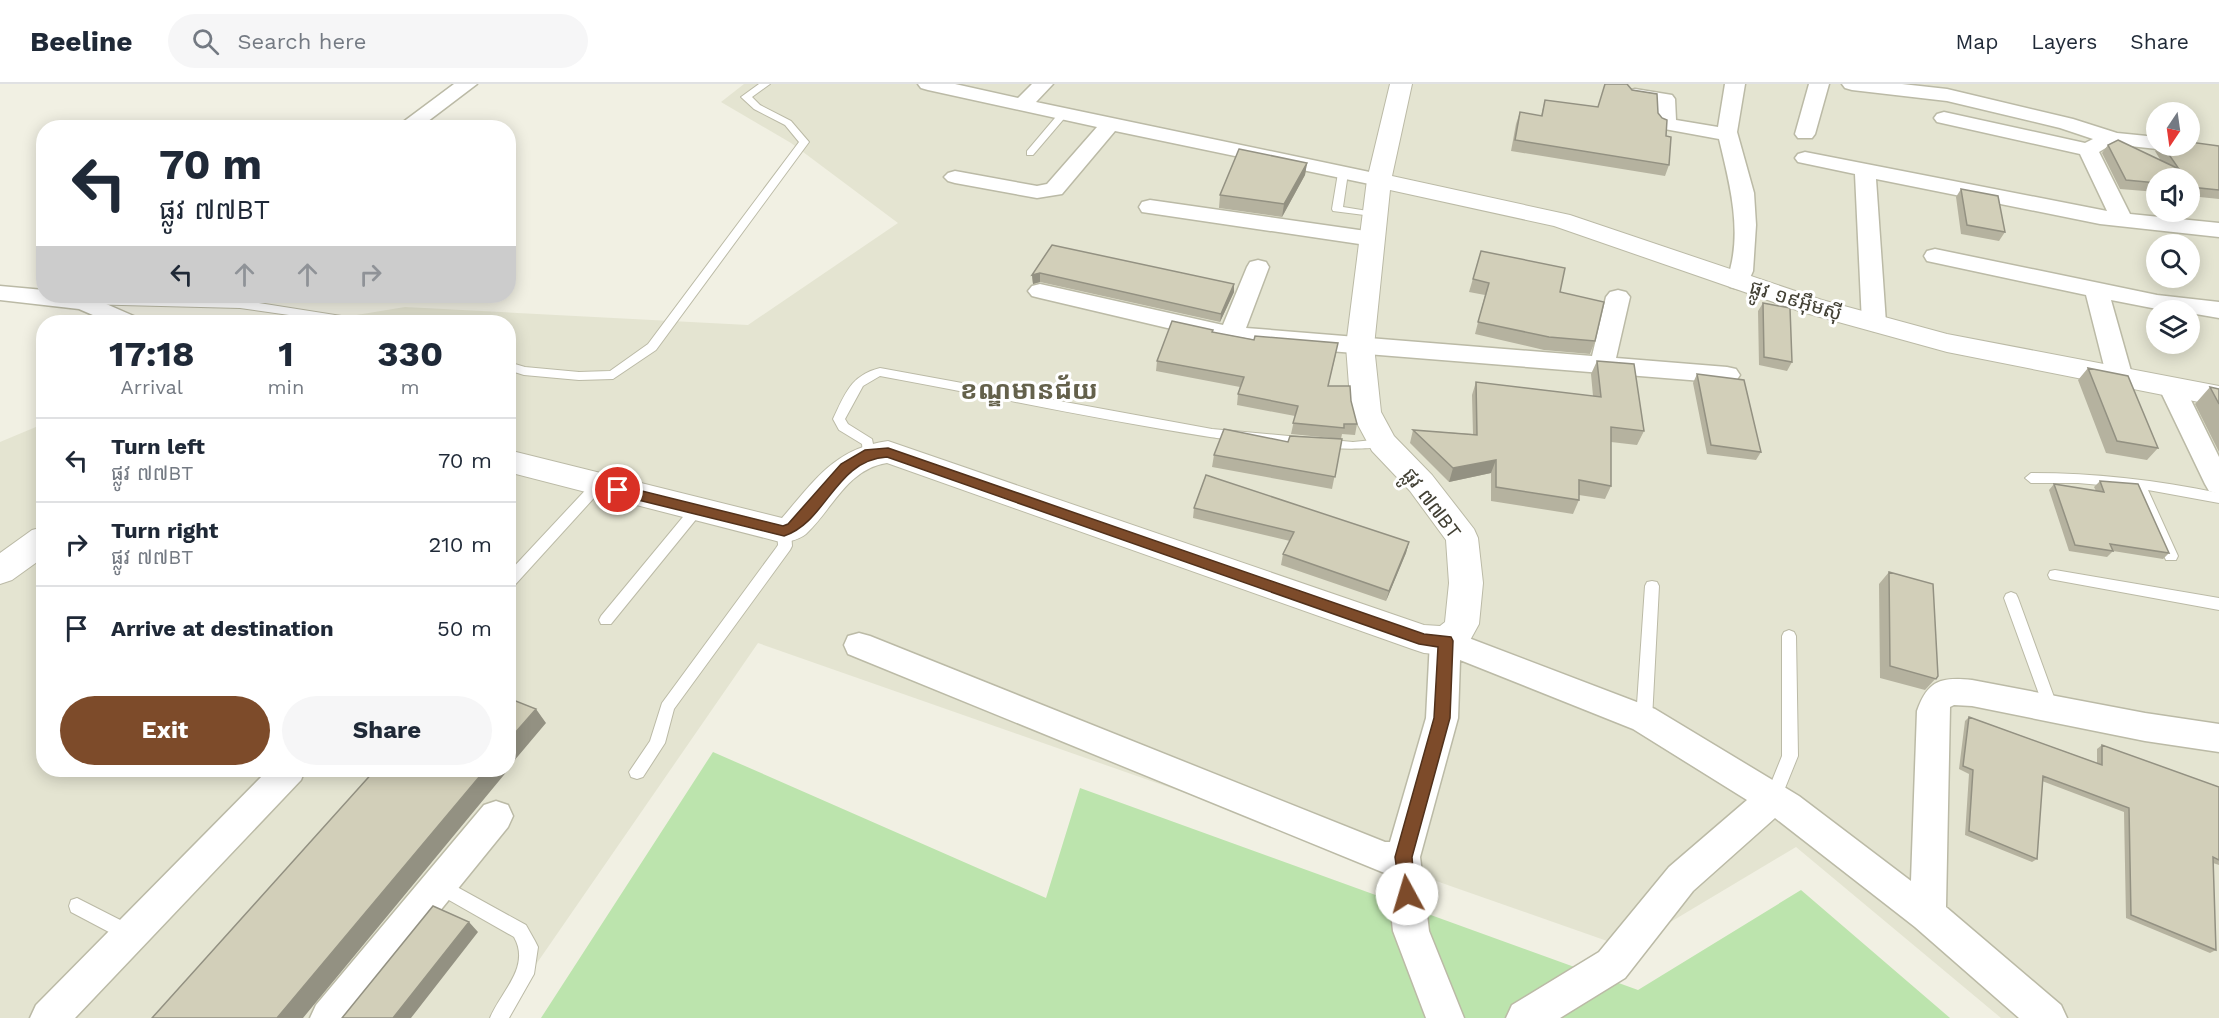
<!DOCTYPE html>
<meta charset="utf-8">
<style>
:root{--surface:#fff;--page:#f6f6f7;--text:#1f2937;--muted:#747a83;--line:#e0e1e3;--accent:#7d4b2a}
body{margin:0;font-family:"Work Sans","Noto Sans Khmer",sans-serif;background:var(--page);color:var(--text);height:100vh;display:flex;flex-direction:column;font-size:22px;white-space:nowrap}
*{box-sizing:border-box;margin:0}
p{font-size:20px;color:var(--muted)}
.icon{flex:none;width:33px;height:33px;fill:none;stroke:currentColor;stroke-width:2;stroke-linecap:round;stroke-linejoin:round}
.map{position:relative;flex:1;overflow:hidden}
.drawer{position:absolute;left:36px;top:231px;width:480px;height:462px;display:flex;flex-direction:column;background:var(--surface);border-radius:24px;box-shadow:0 3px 15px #0003}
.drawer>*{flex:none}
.banner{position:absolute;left:36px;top:36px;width:480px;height:183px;border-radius:24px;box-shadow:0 3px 15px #0003;background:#fff;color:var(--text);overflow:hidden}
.needle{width:39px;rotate:193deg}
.buttons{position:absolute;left:2146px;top:18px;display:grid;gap:12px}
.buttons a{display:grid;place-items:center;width:54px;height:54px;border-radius:50%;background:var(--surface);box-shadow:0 3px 15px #0003;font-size:30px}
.pin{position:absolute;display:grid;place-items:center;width:51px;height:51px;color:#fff;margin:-26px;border:3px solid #fff;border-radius:50%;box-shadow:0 2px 6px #0007}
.me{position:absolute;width:66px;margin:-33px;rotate:354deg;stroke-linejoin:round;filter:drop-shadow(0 0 4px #0008)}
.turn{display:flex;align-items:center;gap:21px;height:126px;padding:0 24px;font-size:27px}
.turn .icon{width:78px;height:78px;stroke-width:2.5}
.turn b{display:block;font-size:42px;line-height:51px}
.lanes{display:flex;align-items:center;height:57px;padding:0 24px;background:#0003;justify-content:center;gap:30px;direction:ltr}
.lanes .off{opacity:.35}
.eta{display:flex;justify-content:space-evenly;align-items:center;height:102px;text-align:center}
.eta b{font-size:36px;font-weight:700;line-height:42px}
.primary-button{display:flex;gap:12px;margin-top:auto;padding:12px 24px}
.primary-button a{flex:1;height:69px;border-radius:36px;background:var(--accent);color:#fff;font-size:24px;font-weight:700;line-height:69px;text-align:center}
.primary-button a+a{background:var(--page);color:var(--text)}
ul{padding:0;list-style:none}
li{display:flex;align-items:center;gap:18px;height:84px;padding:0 24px;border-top:2px solid var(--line)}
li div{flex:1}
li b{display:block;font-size:22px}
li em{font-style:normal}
header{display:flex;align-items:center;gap:36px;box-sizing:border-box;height:84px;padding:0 30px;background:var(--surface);border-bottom:2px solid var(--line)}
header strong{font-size:28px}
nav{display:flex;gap:33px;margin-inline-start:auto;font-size:21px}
.search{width:420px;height:54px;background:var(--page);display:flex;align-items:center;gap:15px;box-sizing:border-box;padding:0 21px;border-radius:33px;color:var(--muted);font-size:22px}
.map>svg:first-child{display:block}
.residential{fill:#e4e4d1;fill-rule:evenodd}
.green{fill:#bce4ad}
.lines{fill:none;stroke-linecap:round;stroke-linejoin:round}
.service-casing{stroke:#bbbaa6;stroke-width:2}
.minor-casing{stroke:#bbbaa6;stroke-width:3}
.tertiary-casing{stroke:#bbbaa6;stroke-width:2}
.service{fill:#fff;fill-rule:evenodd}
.minor{fill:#fff;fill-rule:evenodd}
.tertiary{fill:#fff;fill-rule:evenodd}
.wall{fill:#b5b29f}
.shaded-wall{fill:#939182}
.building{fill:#d2cfb9;stroke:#939182;stroke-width:1.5}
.route{fill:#7d4b2a;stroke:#51311b;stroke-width:1.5}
.labels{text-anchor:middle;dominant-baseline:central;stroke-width:6;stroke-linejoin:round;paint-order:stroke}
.street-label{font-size:20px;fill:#424034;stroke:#fff}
.district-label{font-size:26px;font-weight:bold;fill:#64614b;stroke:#fff}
</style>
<header>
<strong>Beeline</strong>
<div class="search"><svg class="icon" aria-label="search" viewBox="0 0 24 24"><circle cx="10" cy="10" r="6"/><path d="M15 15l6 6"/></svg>Search here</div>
<nav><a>Map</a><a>Layers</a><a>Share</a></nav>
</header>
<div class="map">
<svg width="2219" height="934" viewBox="0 0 2219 934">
<rect width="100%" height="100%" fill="#f1f0e3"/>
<path class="residential" d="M744 0H2219V934H2001L1796 763 1627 864 758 559 499 934H0V358L43 340 44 686H508V238H314L405 223 748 241 898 139 791 59 721 18ZM2157 28H2190V62H2157ZM2157 94H2190V128H2157ZM2157 160H2190V194H2157ZM2157 226H2190V260H2157Z"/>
<path class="green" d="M713 668 1046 814 1080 704 1638 906 1801 806 1950 934H541Z"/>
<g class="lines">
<g class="service-casing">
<path id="service" d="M759 0H770L752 13 760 21 791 37 809 58 656 266 613 295 579 296 524 291 508 286V278L525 283 579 288 610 287 648 260 799 58 785 41 754 25 741 13Z
M1060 28 1068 30 1033 71H1027V67Z
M1343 86 1348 89 1343 123 1380 129V133L1333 127 1332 125 1338 89Z
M86 214 240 216 354 234 360 238H338L240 224 82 220V216Z
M880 284 1212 345 1353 358 1383 355 1389 359C1378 373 1235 357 1210 353 1100 336 990 312 880 292L863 302 845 335 848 340 872 355 875 370 869 374 863 370 862 360 839 346 833 335C845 310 851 291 880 284Z
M2031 389C2095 389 2157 396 2219 409V419L2148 406 2178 472 2176 476H2166L2164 472 2134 404 2078 399H2031L2025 394Z
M598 396 604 401 603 404 513 503 508 504V489L593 398Z
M697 420 704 425 702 428 611 540H601L599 536 601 532 692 422Z
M784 442 791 447 792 462 790 466 674 625 665 659 643 693 637 695 631 693 629 688 650 657 662 619 776 464 778 461 777 447Z
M2055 486 2219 514V526L2055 496 2050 495 2048 491 2050 487Z
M1652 497 1657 498 1659 502 1652 635 1649 640 1644 641 1639 640 1636 635 1645 502 1647 498Z
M2011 508 2016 510 2018 514 2058 624 2056 628 2051 630 2046 628 2044 624 2004 514 2006 510Z
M1789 546 1794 548 1796 552 1798 672 1779 719 1773 721 1767 719 1765 714 1782 672V552L1784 548Z
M439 793 526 841 535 857 538 863 534 890 509 934H490C501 907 531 883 514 853L433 807 431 801 433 795Z
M77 814 136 844 139 850 136 856 130 858 124 856 71 828 69 822 71 816Z"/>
</g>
<g class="minor-casing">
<path id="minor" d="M454 0H477L419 44H395Z
M918 0H955L1018 14 1032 0H1053L1036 18 1379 90 1386 92 1390 96 1386 100 1379 102 1115 47 1062 110 1037 114 955 99 948 97 944 93 948 89 955 87 1037 102 1047 100 1097 43 928 6 921 4Z
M1725 0H1745L1737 48 1754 109 1756 141 1753 187 1746 203 1738 205 1730 203 1726 198C1744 152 1730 101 1719 55L1659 44 1656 40 1655 20 1628 15 1625 11 1628 7 1635 5 1672 11 1675 15 1676 36 1718 43Z
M1809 0H1829L1815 50 1812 54H1798L1795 50Z
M1842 0H1902L1947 5 2073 35 2117 49 2157 53V62H2165L2164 63 2157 65 2121 61 2109 62 2099 68 2130 130 2219 139V153L2100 140 1876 95 1886 239 1882 244 1874 247 1866 244 1862 239 1855 90 1798 78 1795 74 1798 70 1805 68 2107 127 2080 70 1937 38 1934 34 1937 30 1944 28 2085 59 2093 55 2060 44 1947 17 1852 6 1845 4Z
M1150 116 1373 148 1381 150 1384 155 1381 160 1373 162 1142 128 1139 123 1142 118Z
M1935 165 2157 211 2219 218V234L2190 229V226L2157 225 2111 216 2133 294 2129 300 2120 302 2111 300 2107 294 2086 211 1927 177 1924 172 1927 167Z
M1258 176 1266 178 1269 183 1246 244 1592 272 1606 213 1610 208 1618 206 1626 208 1630 213 1616 274 1727 283 1736 285 1740 291 1736 297 1727 299 1231 259 1040 214 1032 212 1028 207 1032 202 1040 200 1223 241 1247 183 1250 178Z
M0 202 44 206V212H88L136 233 140 238H109L79 225 0 216Z
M2172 295 2181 298 2185 304 2219 373V410L2209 407 2205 400 2159 304 2163 298Z
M1445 545 1655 625 1799 712 1911 797 1917 627C1928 596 1941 593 1972 596L2145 629 2219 640V668L2145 657 1972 622 1954 621 1950 623 1946 823 2061 921 2067 934H2019L1915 843 1775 734 1693 807 1625 894 1560 934H1506L1512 921 1599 868 1669 783 1747 716 1633 645 1460 576 1458 634 1420 773 1429 847 1464 934H1426L1393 847 1387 790 848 570 844 561 848 552 859 549 870 552 1385 758H1390L1426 634 1430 557 1434 548Z
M268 686H305L301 696 75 934H30L36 921Z
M496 717 508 721 513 732 508 743 353 934H310L316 921 484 721Z"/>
</g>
<g class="tertiary-casing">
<path id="tertiary" d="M1390 0H1412L1392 92 1570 131 1822 216 1947 250 2219 302V322L1947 268 1802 228 1554 142 1390 106 1374 262 1381 328 1394 352 1432 391 1474 445 1478 454 1483 499 1479 540 1468 560 1445 571 1424 569 1412 565 887 379C847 385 832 426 806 450 800 455 791 457 784 459L508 388V366L782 434C814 397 835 364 888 357L1424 541 1440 542 1445 538 1449 499 1446 456 1410 407 1372 367 1351 328 1346 262 1367 96Z
M44 443V473L12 496 0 500V469L32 446Z"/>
</g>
<use href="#service" class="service"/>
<use href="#minor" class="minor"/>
<use href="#tertiary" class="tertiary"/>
</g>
<path class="wall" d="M1632 6 1658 29 1666 52 1669 81 1665 92 1511 67 1516 40 1520 28 1541 32 1545 16 1597 23Z
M2108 61 2161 77 2155 67 2159 62H2219V115L2190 112V94H2157V108L2120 105 2102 69Z
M1307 79 1305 91 1282 133 1219 124 1220 111Z
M1961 105 2005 148 1999 157 1961 150 1956 113Z
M1052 161 1234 208 1220 238 1040 198 1033 200 1032 191Z
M1481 167 1560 208 1595 257 1590 270 1544 266 1475 250 1485 211 1469 208Z
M1763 219 1792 278 1787 287 1759 281 1758 227Z
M1213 246 1212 248 1336 270 1328 302 1351 317 1357 340 1355 351 1342 350 1341 355 1291 350 1295 332 1237 321 1238 310 1240 303 1156 287 1157 277Z
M1597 277 1644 347 1637 361 1611 358V402L1605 415 1579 411V416L1573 430 1491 417V389L1449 398 1410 359 1413 346 1473 350 1472 311 1476 298 1593 312 1591 290Z
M2088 284 2158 364 2147 376 2106 369 2078 296Z
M1697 290 1761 368 1756 376 1707 370 1693 299Z
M2210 303 2219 305V368L2195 320Z
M1342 355 1332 405 1212 383 1214 371 1288 358Z
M2100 397 2169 469 2163 475 2113 467 2107 473 2069 467 2049 406 2054 400 2096 407 2094 403Z
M1194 424 1409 458 1406 469 1386 517 1281 481 1283 470 1290 457 1193 434Z
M1889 488 1938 592 1925 606 1880 594 1879 500Z
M1969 633 2097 679V665L2102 661 2219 703V781L2213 779 2216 866 2210 869 2126 834 2124 728 2042 697 2037 775 2032 778 1965 751 1969 690 1959 685 1965 637Z"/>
<path class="shaded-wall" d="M1307 79 1305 91 1282 133 1284 120Z
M1040 189V198L1033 200 1032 191Z
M1234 200V208L1220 238 1221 230Z
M1496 376 1491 389 1449 398 1453 384Z
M1409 458 1406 469 1386 517 1389 507Z
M536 625 546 639 508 684V657Z
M485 686H508L303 934H277Z
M469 838 478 848 411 934H393Z"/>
<path class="building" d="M1605 0H1627L1632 6 1657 10 1658 29 1662 34 1667 36 1666 52 1671 53 1669 81 1515 56 1520 28 1542 32 1545 16 1598 23Z
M2118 56 2179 85 2163 62H2190V58L2219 62V106L2190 103V94H2157V99L2126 96 2108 61Z
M1239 65 1307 79 1284 120 1220 111Z
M1961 105 1998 112 2005 148 1967 141Z
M1052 161 1234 200 1221 230 1040 189 1032 191Z
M1481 167 1565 184 1560 208 1604 218 1595 257 1549 253 1478 238 1489 199 1473 195Z
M1763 219 1790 224 1792 278 1764 273Z
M1172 237 1213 246 1212 248 1254 256 1255 252 1338 259 1328 302H1350L1351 317 1357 340H1344V344L1293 339 1298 322 1238 310 1244 293 1157 277Z
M1597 277 1634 280 1644 347 1611 343V402L1579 396V416L1496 403V376L1453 384 1413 346 1477 351 1476 298 1601 313Z
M2088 284 2128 292 2158 364 2117 357Z
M1697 290 1744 296 1761 368 1711 361Z
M2210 303 2219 305V320Z
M1224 345 1288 358 1290 352 1342 355 1335 393 1214 371Z
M1206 391 1409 458 1389 507 1283 470 1294 448 1194 424Z
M2100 397 2138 400 2169 469 2110 460 2113 467 2075 461 2054 400 2104 408Z
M1889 488 1933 500 1938 592 1936 595 1890 582Z
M508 614 536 625 508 657Z
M1969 633 2102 681V661L2219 703V776L2213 773 2216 866 2131 831 2129 724 2043 692 2037 775 1969 747 1973 686 1963 682Z
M375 686H485L277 934H152Z
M433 822 469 838 393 934H342Z"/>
<path class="route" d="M888 364 1424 550 1451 553 1453 557 1450 634 1412 773 1415 810 1413 816 1407 818 1401 816 1395 773 1434 634 1438 563 1419 560 887 373C835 376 827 438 784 452L618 411 611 406 618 401 783 442 788 440 841 380 865 366Z"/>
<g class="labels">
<g class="street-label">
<text transform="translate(1796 216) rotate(17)">ផ្លូវ ១៩អ៊ឹមស៊ី</text>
<text transform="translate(1432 419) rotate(53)">ផ្លូវ ៧៧BT</text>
</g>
<g class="district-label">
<text x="1029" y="306">ខណ្ឌមានជ័យ</text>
</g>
</g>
</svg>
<div class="buttons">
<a><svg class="needle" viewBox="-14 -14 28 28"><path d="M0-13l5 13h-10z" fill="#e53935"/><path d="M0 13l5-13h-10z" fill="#747a83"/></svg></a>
<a><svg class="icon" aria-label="sound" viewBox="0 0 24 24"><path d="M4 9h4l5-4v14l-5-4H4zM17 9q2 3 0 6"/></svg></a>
<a><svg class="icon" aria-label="search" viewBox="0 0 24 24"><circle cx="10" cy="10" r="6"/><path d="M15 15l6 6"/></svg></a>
<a><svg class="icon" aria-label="layers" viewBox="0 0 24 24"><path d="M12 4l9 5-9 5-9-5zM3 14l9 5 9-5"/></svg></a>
</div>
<div class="pin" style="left:618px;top:406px;background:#d93025"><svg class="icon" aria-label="arrive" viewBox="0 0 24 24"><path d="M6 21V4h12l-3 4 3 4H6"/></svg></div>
<svg class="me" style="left:1407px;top:810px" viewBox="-20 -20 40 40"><circle r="19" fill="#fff"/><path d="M0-13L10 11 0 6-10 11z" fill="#7d4b2a"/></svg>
<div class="banner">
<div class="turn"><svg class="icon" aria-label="left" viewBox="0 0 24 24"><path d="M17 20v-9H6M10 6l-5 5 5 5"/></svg><div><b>70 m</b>ផ្លូវ ៧៧BT</div></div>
<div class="lanes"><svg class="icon" aria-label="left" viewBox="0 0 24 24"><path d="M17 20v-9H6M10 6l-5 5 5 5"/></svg><svg class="icon off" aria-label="ahead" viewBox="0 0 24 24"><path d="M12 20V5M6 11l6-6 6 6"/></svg><svg class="icon off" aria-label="ahead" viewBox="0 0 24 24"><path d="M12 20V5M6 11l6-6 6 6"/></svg><svg class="icon off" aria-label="right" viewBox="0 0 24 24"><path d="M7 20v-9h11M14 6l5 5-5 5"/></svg></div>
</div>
<section class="drawer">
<div class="eta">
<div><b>17:18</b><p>Arrival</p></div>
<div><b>1</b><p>min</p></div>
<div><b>330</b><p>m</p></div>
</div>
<ul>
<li><svg class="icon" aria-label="left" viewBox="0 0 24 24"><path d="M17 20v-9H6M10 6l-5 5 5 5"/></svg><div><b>Turn left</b><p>ផ្លូវ ៧៧BT</p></div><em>70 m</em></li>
<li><svg class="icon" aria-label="right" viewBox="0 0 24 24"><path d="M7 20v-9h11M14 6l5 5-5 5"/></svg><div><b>Turn right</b><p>ផ្លូវ ៧៧BT</p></div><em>210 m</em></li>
<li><svg class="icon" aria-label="arrive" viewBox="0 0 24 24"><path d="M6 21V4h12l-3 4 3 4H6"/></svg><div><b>Arrive at destination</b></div><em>50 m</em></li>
</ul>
<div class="primary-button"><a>Exit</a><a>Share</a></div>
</section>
</div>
